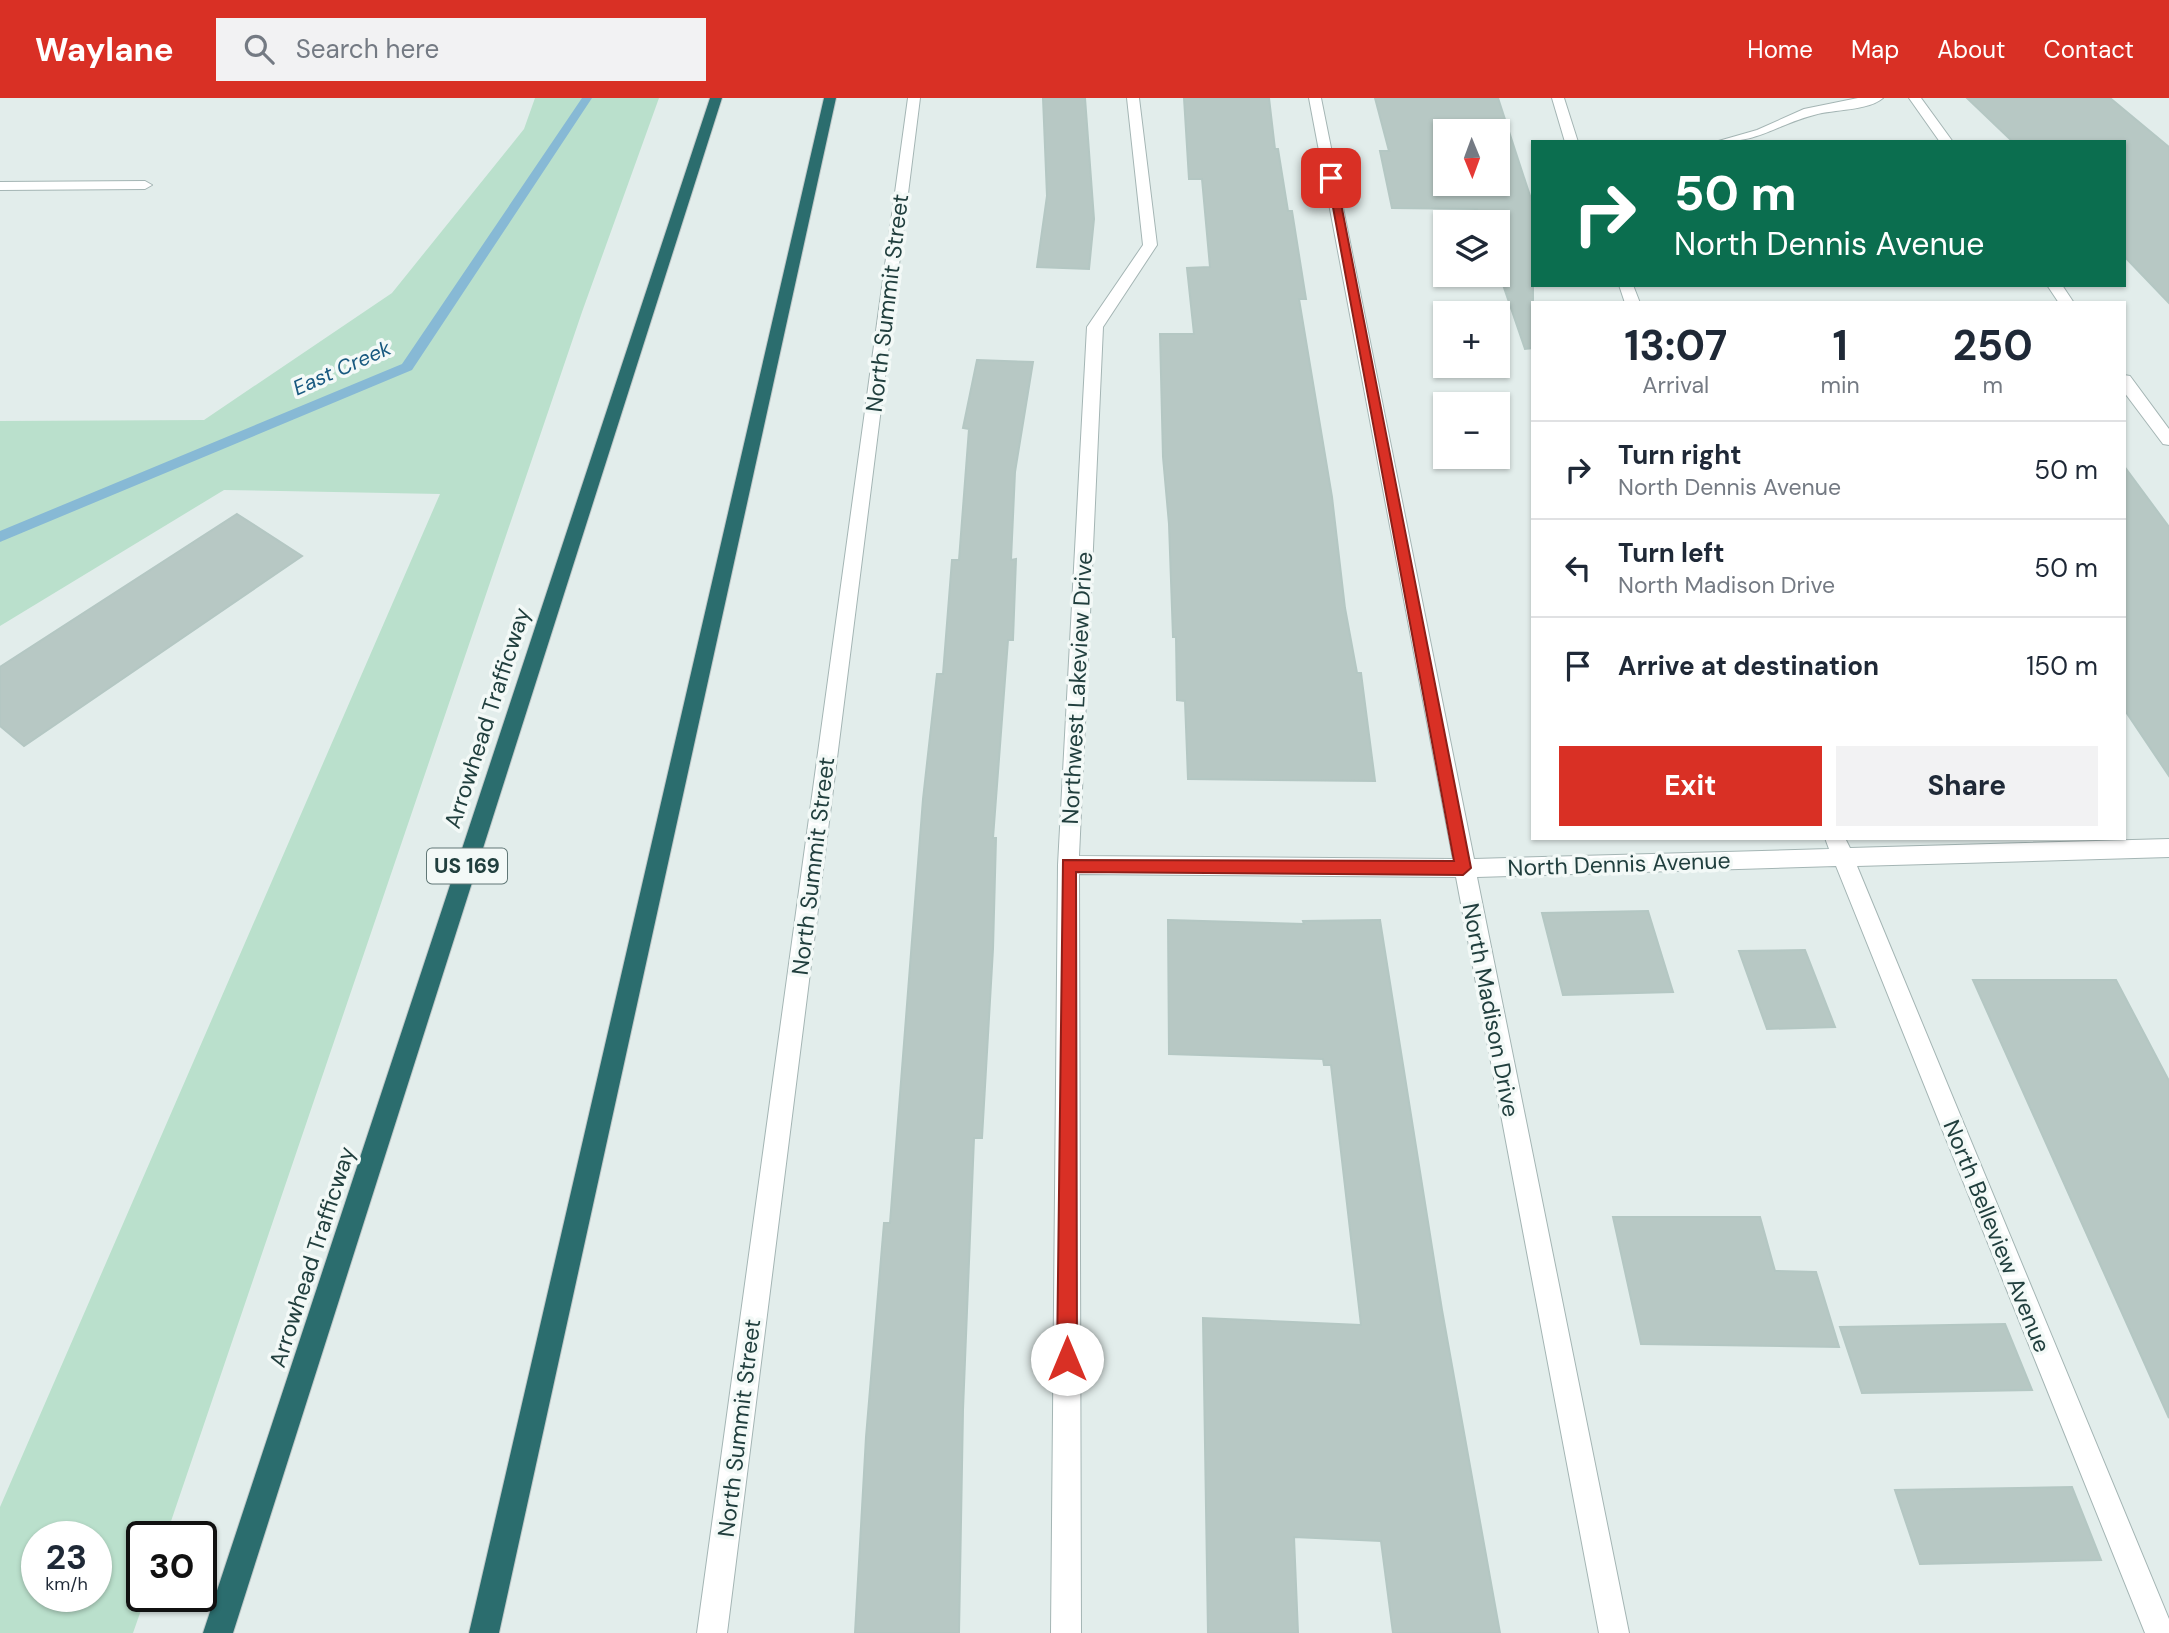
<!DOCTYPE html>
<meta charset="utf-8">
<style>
:root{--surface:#fff;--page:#f2f2f3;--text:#1f2937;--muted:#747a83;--line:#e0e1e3;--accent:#d93025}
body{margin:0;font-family:"DM Sans",sans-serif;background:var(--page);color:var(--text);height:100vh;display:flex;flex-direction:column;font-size:26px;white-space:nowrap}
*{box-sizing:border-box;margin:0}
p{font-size:23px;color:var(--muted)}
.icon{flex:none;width:38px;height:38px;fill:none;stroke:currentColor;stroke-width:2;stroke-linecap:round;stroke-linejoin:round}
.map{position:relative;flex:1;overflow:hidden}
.details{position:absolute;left:1531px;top:203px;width:595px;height:539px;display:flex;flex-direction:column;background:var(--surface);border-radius:0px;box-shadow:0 2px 5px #0004}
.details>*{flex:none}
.hud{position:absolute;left:1531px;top:42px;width:595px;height:147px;border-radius:0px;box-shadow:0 2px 5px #0004;background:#0b6e4f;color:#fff;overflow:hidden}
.needle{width:46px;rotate:179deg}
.tools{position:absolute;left:1433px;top:21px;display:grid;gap:14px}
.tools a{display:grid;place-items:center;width:77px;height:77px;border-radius:0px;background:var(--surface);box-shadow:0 2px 5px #0004;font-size:35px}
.speed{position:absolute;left:21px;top:1423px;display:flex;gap:14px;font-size:35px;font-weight:700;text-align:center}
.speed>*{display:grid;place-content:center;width:91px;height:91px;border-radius:50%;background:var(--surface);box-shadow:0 2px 5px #0004;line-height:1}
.speed small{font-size:18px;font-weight:400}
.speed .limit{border:4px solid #111;border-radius:10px;background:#fff;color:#111}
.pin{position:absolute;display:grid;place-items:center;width:60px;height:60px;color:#fff;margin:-30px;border-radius:14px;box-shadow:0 4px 10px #0006}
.me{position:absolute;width:77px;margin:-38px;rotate:0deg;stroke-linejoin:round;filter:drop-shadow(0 0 5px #0008)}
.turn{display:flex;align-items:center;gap:24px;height:147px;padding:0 28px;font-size:32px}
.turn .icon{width:91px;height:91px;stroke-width:2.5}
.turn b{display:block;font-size:49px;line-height:60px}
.eta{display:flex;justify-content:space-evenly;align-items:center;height:119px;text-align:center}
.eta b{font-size:42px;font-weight:700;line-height:49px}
.primary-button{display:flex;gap:14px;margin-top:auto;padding:14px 28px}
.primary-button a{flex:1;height:80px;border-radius:0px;background:var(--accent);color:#fff;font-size:28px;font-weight:700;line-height:80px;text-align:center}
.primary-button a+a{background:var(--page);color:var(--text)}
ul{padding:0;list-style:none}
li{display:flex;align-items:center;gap:21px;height:98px;padding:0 28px;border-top:2px solid var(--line)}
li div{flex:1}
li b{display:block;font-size:26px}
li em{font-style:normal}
header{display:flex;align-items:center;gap:42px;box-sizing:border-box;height:98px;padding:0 35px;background:var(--accent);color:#fff}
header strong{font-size:33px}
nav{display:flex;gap:38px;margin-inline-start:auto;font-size:24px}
.search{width:490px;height:63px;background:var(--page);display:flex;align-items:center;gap:18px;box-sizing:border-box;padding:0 24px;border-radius:0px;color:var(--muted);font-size:26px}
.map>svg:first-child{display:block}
.green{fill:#bae0cc;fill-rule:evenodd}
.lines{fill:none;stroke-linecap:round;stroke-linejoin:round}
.stream{fill:#87b9d5;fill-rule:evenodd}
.building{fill:#b7c8c4;stroke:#b4c7c3;stroke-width:2;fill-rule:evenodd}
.street-casing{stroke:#a4b5b4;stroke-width:2}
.highway-casing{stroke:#c1c9c9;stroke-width:2}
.street{fill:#fff;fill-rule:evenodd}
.highway{fill:#2b6d6e;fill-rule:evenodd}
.route{fill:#d93025;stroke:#8d1f18;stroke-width:2}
.labels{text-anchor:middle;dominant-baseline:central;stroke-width:7;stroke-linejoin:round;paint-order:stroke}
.far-water-label{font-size:21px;font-style:italic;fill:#17587f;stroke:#f3f9f7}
.shield{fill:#f3f9f7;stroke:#607776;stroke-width:2}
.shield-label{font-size:21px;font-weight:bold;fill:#213f3e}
.street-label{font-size:23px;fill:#213f3e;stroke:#f3f9f7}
</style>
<header>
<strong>Waylane</strong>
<div class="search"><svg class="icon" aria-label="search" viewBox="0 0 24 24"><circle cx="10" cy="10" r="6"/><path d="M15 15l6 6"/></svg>Search here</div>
<nav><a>Home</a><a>Map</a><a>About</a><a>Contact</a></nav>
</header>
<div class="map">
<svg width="2169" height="1535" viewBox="0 0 2169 1535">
<rect width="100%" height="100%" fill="#e2edeb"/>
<path class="green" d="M535 0H659L582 214 166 1438H142V1498H146L133 1535H0V1409L440 396 224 392 0 528V323L204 322 392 195 524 31ZM37 1438H96V1498H37Z"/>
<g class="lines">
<path class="stream" d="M582 0H592L412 272 0 444V433L402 266Z"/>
</g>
<path class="building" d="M1043 0H1085L1094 121 1089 171 1037 169 1047 98Z
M1184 0H1269L1275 51H1278L1288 113H1292L1306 201H1299L1332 399 1345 510 1357 575H1361L1375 683 1188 681 1185 603 1177 602 1176 539H1173L1169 426 1163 359 1160 236H1194L1187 170 1210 169 1202 81H1189Z
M1375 0H1498L1533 107V250L1525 251 1498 172V124H1482L1477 111 1392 110 1380 53H1389ZM1446 33H1498V86H1446Z
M1967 0H2110L2169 49V205L2124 158V44H2013Z
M977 262 1033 264 1015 374 1011 462 1016 461 1013 542H1008L993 740H996L993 851 982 1040H974L963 1312 959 1535H855L866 1339 884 1125H890L923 701 937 576H943L952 462H959L969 331 963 330Z
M2124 368 2169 429V678L2124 611Z
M237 416 302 458 24 648 0 628V569Z
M1648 813 1673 894 1563 897 1542 815Z
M1168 822 1304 826 1303 823 1380 822 1442 1212 1500 1535H1393L1381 1443 1294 1439 1298 1535H1208L1203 1220 1361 1227 1331 967H1324L1323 961 1169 956Z
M1805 852 1835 929 1767 931 1739 853Z
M1973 882H2116L2169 983V1320Z
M1613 1119H1760L1775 1173 1816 1174 1839 1249 1641 1246Z
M2005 1226 2032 1292 1862 1295 1840 1229Z
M2072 1389 2101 1462 1920 1466 1895 1392Z"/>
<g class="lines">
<g class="street-casing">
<path id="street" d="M908 0H920L727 1535H697Z
M1127 0H1139L1157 147 1103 229 1079 758 1453 761 1309 0H1321L1474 761 1829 751 1825 740H1845L1850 750 2169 741V759L1857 768 2169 1521V1535H2145L1836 768 1477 779 1629 1535H1599L1456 779 1079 776 1081 1535H1051L1058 767 1087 229 1143 147Z
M1552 0H1564L1578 44H1565Z
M1858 0H1883C1868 13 1834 11 1814 17 1773 28 1762 44 1715 44L1757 32 1804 11Z
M1909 0H1921L1953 44H1940Z
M0 84 145 83 152 87 145 91 0 92Z
M1619 187H1633L1640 205H1625Z
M2047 187H2062L2074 205H2059Z
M2124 277 2130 278 2169 331V347L2163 346 2124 294Z"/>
</g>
<g class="highway-casing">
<path id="highway" d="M710 0H722L233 1535H203Z
M824 0H836L499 1535H469Z"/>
</g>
<use href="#street" class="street"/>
<use href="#highway" class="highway"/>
</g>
<path class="route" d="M1327 77 1336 80 1471 770 1463 777 1076 774 1077 1261 1074 1268 1067 1271 1060 1268 1057 1261 1063 762 1454 763Z"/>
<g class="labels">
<g class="far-water-label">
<text transform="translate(342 270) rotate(-24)">East Creek</text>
</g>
<rect class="shield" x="427" y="750.5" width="80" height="35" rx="5"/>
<g class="shield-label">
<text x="467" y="768">US 169</text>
</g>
<g class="street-label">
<text transform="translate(887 205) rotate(-83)">North Summit Street</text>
<text transform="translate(1077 590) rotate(-87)">Northwest Lakeview Drive</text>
<text transform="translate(487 620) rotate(-72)">Arrowhead Trafficway</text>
<text transform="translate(1619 766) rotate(-2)">North Dennis Avenue</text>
<text transform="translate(813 768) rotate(-83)">North Summit Street</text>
<text transform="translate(1491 912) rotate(79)">North Madison Drive</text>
<text transform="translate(1997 1138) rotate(68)">North Belleview Avenue</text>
<text transform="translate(312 1159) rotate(-72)">Arrowhead Trafficway</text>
<text transform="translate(739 1330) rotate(-83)">North Summit Street</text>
</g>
</g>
</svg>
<div class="tools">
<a><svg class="needle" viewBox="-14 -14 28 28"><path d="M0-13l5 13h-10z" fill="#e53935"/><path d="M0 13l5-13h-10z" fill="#747a83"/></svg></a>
<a><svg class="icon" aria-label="layers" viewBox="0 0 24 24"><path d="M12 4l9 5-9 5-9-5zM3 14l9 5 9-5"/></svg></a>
<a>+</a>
<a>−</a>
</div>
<div class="speed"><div>23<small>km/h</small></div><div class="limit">30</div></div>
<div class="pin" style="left:1331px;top:80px;background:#d93025"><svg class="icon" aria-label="arrive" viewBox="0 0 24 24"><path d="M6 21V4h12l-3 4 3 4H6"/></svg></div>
<svg class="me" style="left:1067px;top:1261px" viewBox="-20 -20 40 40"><circle r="19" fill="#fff"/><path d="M0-13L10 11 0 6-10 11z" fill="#d93025"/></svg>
<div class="hud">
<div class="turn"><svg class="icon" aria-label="right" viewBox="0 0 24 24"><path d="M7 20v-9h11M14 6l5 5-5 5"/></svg><div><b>50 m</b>North Dennis Avenue</div></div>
</div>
<section class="details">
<div class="eta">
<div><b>13:07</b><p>Arrival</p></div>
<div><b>1</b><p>min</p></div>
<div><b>250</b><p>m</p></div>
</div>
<ul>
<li><svg class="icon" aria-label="right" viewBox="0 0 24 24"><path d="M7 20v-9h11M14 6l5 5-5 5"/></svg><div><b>Turn right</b><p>North Dennis Avenue</p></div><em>50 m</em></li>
<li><svg class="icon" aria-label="left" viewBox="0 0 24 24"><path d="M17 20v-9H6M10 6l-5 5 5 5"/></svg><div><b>Turn left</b><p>North Madison Drive</p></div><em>50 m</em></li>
<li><svg class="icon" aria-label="arrive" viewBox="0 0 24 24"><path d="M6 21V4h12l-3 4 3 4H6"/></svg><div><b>Arrive at destination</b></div><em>150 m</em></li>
</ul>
<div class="primary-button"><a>Exit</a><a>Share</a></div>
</section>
</div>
